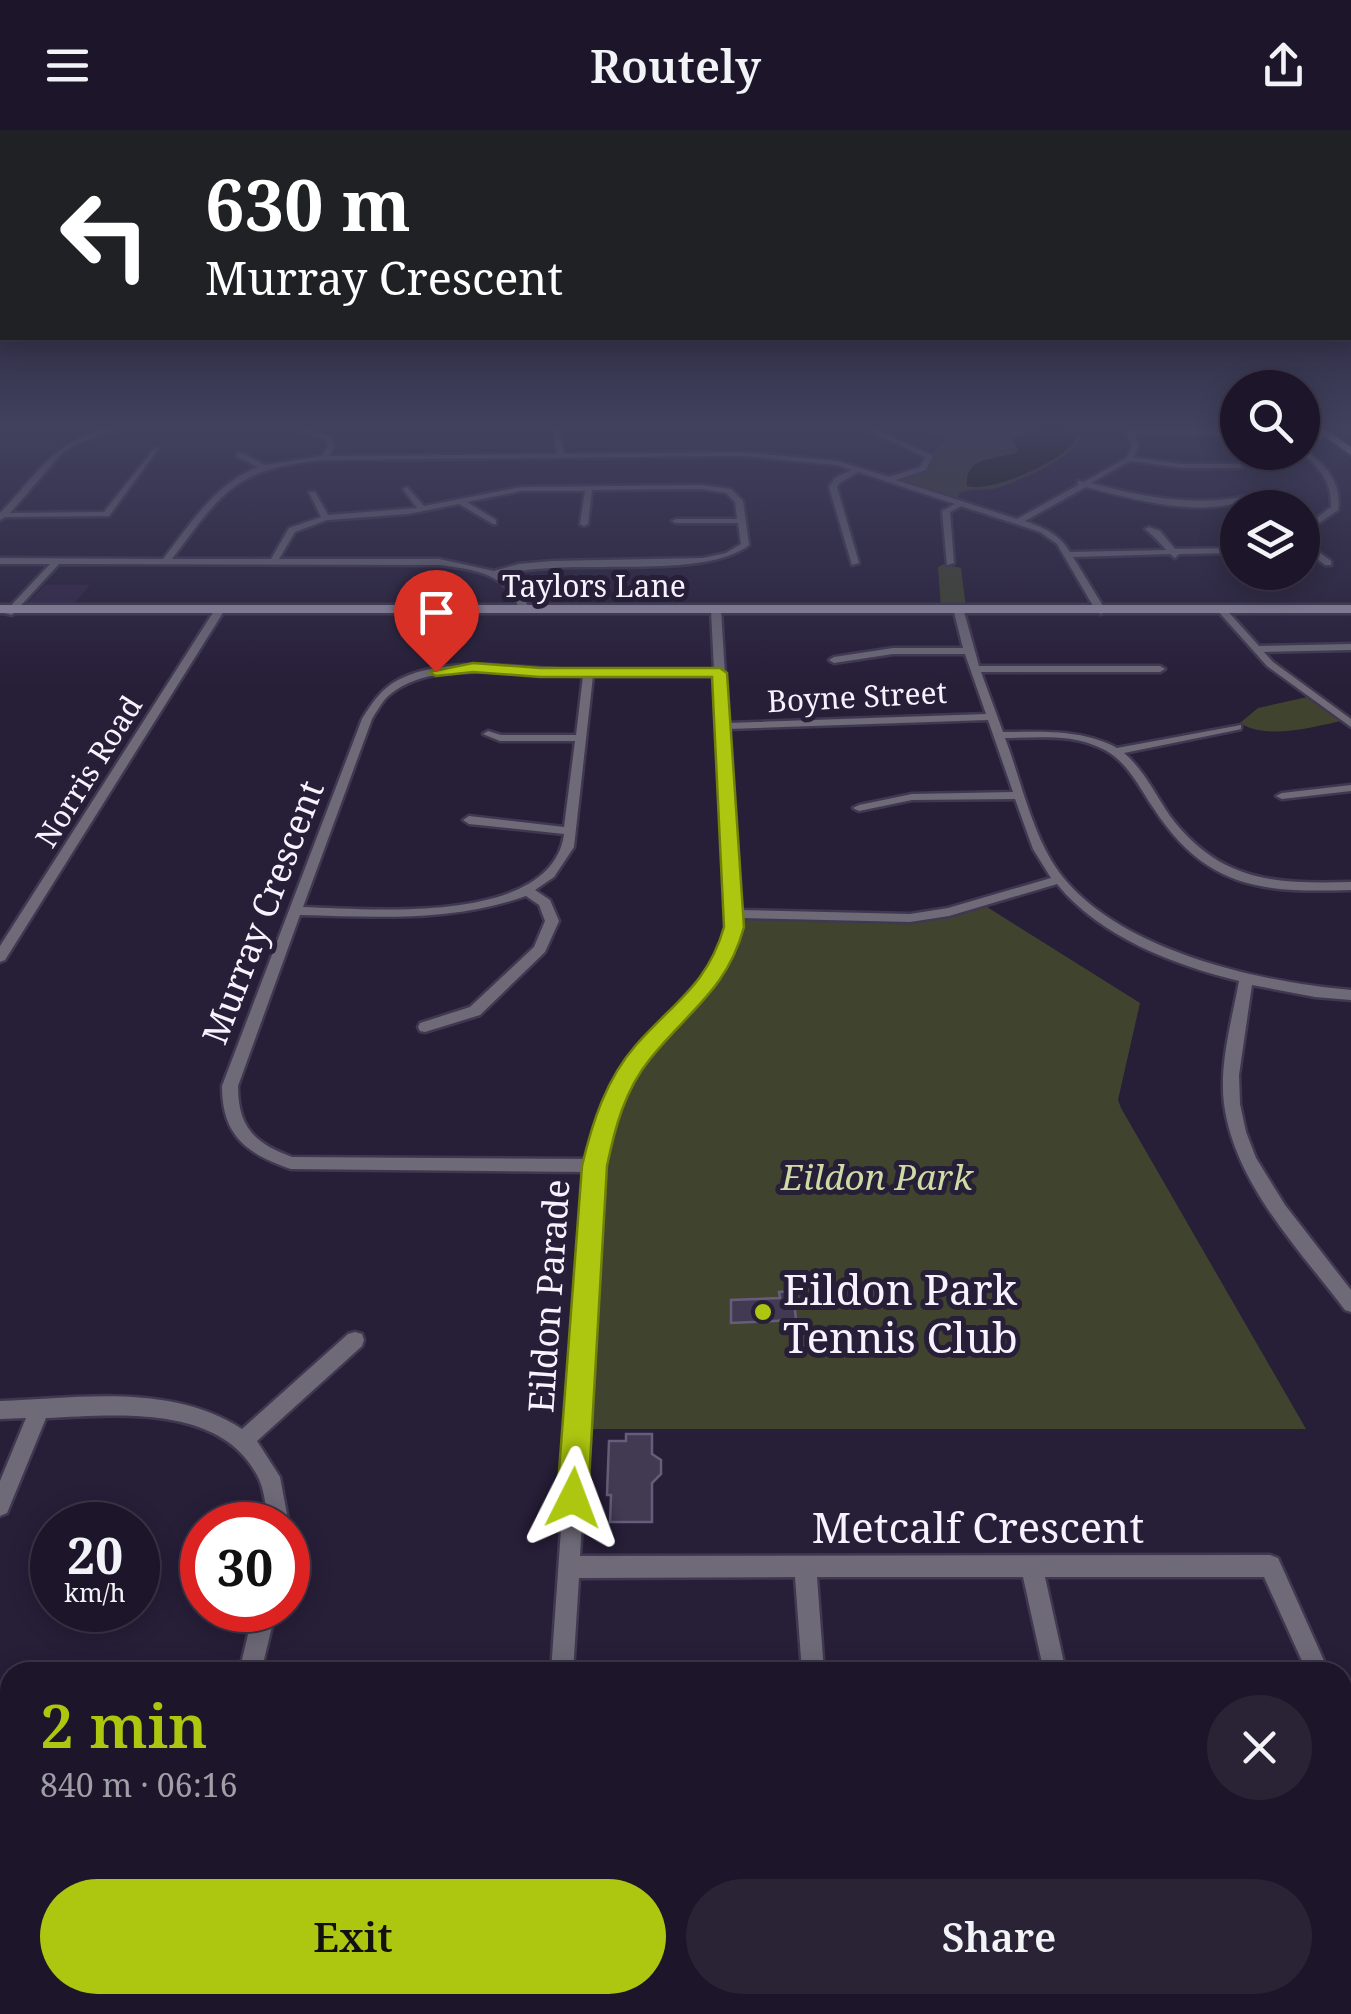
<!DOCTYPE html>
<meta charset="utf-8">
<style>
:root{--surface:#1d162a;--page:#2a2336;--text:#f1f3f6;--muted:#a09fa8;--line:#3b3547;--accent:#adc610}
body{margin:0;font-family:"Noto Serif",serif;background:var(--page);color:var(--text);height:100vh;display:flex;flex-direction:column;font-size:38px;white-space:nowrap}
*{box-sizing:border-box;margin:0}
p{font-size:32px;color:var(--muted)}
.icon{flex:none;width:55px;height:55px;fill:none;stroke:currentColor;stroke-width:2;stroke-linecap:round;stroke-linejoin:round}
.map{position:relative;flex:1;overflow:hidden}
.details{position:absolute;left:0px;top:1532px;width:1352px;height:352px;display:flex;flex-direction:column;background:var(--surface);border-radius:30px 30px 0 0;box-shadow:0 5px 25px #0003,0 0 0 2px var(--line)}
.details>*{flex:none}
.guide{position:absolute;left:0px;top:0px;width:1352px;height:210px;box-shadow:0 5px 25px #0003,0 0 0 2px var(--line);background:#202124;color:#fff;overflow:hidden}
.buttons{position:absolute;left:1220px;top:240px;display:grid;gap:20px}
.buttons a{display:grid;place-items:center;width:100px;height:100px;border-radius:50%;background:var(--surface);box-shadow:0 5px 25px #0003,0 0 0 2px var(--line);font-size:50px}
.speed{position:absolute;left:30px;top:1372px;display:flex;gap:20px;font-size:50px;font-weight:700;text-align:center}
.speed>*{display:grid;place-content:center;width:130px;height:130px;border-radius:50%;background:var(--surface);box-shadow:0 5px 25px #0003,0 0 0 2px var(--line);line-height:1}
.speed small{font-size:25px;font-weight:400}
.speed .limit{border:15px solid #d22;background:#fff;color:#111}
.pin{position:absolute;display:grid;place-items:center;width:85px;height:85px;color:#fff;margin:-102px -42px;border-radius:50% 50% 50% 0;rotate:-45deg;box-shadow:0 0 10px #0007}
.pin .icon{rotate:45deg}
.me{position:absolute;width:110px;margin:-55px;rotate:3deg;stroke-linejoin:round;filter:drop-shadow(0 0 8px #0008)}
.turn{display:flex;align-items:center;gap:35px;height:210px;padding:0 40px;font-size:45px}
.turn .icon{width:130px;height:130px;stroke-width:2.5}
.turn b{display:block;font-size:70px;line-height:85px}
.round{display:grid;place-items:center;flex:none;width:105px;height:105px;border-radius:52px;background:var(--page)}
.headline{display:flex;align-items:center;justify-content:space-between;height:170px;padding:0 40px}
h1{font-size:60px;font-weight:600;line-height:75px;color:var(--accent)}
.button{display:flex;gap:20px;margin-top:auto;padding:20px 40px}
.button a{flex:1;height:115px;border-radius:60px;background:var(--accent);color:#111;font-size:40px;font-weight:600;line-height:115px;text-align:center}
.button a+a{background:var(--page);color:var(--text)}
header{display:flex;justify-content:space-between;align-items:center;height:130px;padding:0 40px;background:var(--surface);font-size:45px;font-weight:600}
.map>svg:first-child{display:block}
.built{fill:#322646}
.green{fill:#40442f}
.water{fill:#0f1400}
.building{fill:#423952;stroke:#675d7b;stroke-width:2.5}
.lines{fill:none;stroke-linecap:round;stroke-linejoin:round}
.street-casing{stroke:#403850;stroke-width:5}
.secondary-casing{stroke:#403850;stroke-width:5}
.primary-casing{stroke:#403850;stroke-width:6}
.street{fill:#6e6a78;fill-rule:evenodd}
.secondary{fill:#9992a8;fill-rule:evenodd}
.primary{fill:#bab1cd;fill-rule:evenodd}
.route{fill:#adc610;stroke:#70810a;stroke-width:2.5}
.poi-dot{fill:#adc610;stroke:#271e38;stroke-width:4}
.labels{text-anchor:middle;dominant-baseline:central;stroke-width:10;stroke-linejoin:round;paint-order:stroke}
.far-street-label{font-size:30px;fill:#f6f3fe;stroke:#271e38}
.street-label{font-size:35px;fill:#f6f3fe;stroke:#271e38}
.park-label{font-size:35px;font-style:italic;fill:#cedba4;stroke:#271e38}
.near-poi-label{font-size:42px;fill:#f6f3fe;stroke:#271e38;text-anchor:start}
.near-street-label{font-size:42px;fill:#f6f3fe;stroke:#271e38}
</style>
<header><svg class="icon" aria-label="menu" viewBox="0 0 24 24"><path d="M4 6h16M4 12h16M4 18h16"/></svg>Routely<svg class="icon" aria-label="share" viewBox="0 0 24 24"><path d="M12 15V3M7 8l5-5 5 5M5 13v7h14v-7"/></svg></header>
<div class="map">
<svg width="1351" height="1884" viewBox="0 0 1351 1884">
<rect width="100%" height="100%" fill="#271e38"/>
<path class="built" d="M45 455H90L73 475 28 473Z
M541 1875H729V1884H540Z"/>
<path class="green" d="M914 298H1073L1081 307C1075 327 1021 350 1000 357 987 362 973 357 960 363L957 371 891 349 919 340 929 322 918 316 933 323 946 309Z
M944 434 961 438 966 478H941L938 437Z
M1312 566 1346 590C1316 596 1268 611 1240 593L1258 578Z
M979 772 1140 873 1118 970 1121 978 1306 1299H577L595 1036 623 952 699 868 736 784 910 788Z"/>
<path class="water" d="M1040 298H1068L1076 303 1075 311C1061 332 991 363 967 356 964 327 995 329 1016 323L1018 320 1012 309Z"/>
<path class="building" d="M793 1161 796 1190 731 1193V1170L780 1168 779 1162Z
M626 1304H652V1324L661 1330V1344L652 1353V1392H610L611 1365H607L609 1311H626Z"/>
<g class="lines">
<g class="street-casing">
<path id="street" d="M110 298H119L76 314 62 323 10 383 104 382 154 319H158L109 386 5 387 0 390V383C41 342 48 315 110 298Z
M294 298H303L332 308 334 316 329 326 557 324 553 298H559L564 324 742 322 838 331 889 347 920 337 925 327 864 298H872L933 326 926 340 896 350 1017 389 1078 355V351L1084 352 1126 328 1133 315 1123 298H1129L1131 301H1238V305H1134L1139 315 1133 327 1182 334H1239L1242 338H1182L1130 331 1091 353C1143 367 1195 377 1248 366L1252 368C1202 389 1136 370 1086 357L1025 391C1045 398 1059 404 1070 422L1166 420C1159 411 1153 406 1145 399L1149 397 1160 401 1175 419 1238 418V423L1179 424 1175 428 1170 424 1073 427 1106 481 1101 484 1096 481 1057 414 1040 402 961 376 950 382 954 433 947 435 942 381 955 374 858 342 841 352 837 357 859 433 852 435 829 357 835 348 851 340 837 335 742 326 324 330C234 339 224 360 172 429H271L289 398 321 387 309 362H315L328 385 417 378 403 359 407 357 424 376 521 357 701 355 731 359 743 371 749 415C702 452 567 426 501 445 516 452 524 464 529 480L524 483 519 480C510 444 472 439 439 435L59 434 12 485 4 483 50 434H0V428L163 429C191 393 215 354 258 337L237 327V323H243L265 335 322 326 328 316 327 310ZM701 359 726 363 735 372 737 389H676L672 391 676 393H738L741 414 726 423 703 428 552 431 519 434 494 441 439 429H279L295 402 327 390 408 384 459 374 493 394H496V390L467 372 521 361H585L580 394 584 396 588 394 592 360Z
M1346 298H1351V301L1347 299Z
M1302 301 1328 304 1331 306 1328 308 1302 305Z
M1302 318C1325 333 1342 352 1338 380L1302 405V399L1331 377C1332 351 1320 339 1301 322Z
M1302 410 1331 431V435H1325L1302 417Z
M958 475 963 478 979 536H1160L1165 539 1160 542H981L1003 602C1043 602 1081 599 1117 618L1241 595V599L1237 600 1124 623C1144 640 1155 664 1170 686 1220 752 1274 754 1351 752V760C1260 763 1205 758 1152 676 1136 652 1125 627 1096 616 1068 604 1035 608 1005 608 1020 648 1030 694 1051 730 1103 818 1257 852 1351 860V870L1315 867 1252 855 1239 945 1240 974 1246 1002 1256 1028 1285 1075 1351 1160V1182L1345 1180C1298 1118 1235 1054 1224 974 1219 934 1232 890 1239 851 1174 835 1100 807 1057 754L949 786 910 792 740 788C744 848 667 896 637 941 618 969 609 1003 603 1036L580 1426 1270 1425 1278 1428 1329 1542H1307L1264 1447H1045L1066 1542H1044L1023 1447H817L824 1542H802L795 1447 579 1448 573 1542H551L586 1042 291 1039C247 1024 222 1006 222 956L362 589C372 573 381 559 398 550 448 524 521 539 575 540 621 541 668 540 714 540L711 480 716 477 721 480 728 593 986 584 965 524H893L834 533 829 530 834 527 893 518H963L953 478ZM489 541 583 546 576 605H501L488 601 483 604 500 611H575L564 697 469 686 463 690 469 694 564 704C552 796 369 779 303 777L372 589C376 582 381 574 386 568 413 542 455 542 489 541ZM593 546H715L727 797C710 857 671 877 635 922 610 953 596 991 588 1029L292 1027C254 1013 238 997 238 956L300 785C378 787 452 792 526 766L539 775 545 791 534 817 470 877 420 893 418 897 420 901 425 902 480 885 545 822 559 791 550 770 535 760 554 747 574 717ZM988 590 1013 662 912 664 859 675 853 678 859 681 912 670 1015 669 1033 719 1051 748 948 778 910 784 739 780 728 599Z
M1217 476H1223L1259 516 1351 514V520L1264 522 1273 532 1351 589V597L1267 536 1217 480Z
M219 478 224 481 5 830 0 832V816L214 481Z
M1351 655V661L1282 669 1276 666 1282 663Z
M355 1202 362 1204 364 1210 362 1216 257 1311 280 1347 289 1395 288 1400V1395H269C266 1381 265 1362 259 1349 223 1273 116 1285 46 1288L7 1383 0 1386V1351L26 1288 0 1289V1271C79 1268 172 1253 242 1299L348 1204Z
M254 1480H276L261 1542H239Z
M1342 1597 1351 1602V1646L1342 1642Z
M148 1875H191V1884H144Z
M528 1875H554V1884H526Z"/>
</g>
<g class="secondary-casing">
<path id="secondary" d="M0 475H1351V483H0Z"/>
</g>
<g class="primary-casing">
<path id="primary" d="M1313 298H1324L1351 317V325Z"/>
</g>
<use href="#street" class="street"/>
<use href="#secondary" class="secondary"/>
<use href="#primary" class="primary"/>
</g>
<linearGradient id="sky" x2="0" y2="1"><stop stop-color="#15101f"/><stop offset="0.53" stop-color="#41415e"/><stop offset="1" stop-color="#41415e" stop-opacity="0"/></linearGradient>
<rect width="1351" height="561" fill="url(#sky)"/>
<path class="route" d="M473 533 540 538H720L727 543 744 797C727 860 688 881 650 929 625 960 615 997 607 1036L588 1368 584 1379 573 1384 562 1379 557 1368 582 1036C592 993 606 949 636 915 673 873 708 854 724 797L712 547H540L473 542 436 546 429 542Z"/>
<circle class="poi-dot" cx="763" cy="1182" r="10"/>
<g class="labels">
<g class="far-street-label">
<text x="594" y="455">Taylors Lane</text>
<text transform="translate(857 566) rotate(-3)">Boyne Street</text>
<text transform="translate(88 641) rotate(-58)">Norris Road</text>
</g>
<g class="street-label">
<text transform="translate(262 782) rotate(-69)">Murray Crescent</text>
<text transform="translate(548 1166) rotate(-86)">Eildon Parade</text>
</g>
<g class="park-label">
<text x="877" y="1046">Eildon Park</text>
</g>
<g class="near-poi-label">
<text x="783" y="1158">Eildon Park<tspan x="783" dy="48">Tennis Club</tspan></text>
</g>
<g class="near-street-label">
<text x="978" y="1396">Metcalf Crescent</text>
</g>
</g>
</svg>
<div class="buttons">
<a><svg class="icon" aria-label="search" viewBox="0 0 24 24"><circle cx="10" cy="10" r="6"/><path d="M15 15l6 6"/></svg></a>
<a><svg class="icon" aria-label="layers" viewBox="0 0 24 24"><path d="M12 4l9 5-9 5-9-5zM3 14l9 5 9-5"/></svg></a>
</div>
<div class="speed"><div>20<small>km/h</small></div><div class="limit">30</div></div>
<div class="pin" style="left:436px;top:542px;background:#d93025"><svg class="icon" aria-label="arrive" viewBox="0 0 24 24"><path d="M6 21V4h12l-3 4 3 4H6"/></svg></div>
<svg class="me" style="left:573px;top:1368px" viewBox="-20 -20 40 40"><path d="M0-17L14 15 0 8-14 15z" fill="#adc610" stroke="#fff" stroke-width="4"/></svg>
<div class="guide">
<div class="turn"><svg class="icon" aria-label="left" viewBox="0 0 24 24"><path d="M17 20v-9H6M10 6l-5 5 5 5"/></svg><div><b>630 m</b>Murray Crescent</div></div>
</div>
<section class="details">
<div class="headline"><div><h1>2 min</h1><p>840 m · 06:16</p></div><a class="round"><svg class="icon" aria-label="close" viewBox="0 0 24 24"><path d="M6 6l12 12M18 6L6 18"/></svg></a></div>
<div class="button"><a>Exit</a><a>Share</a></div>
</section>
</div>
